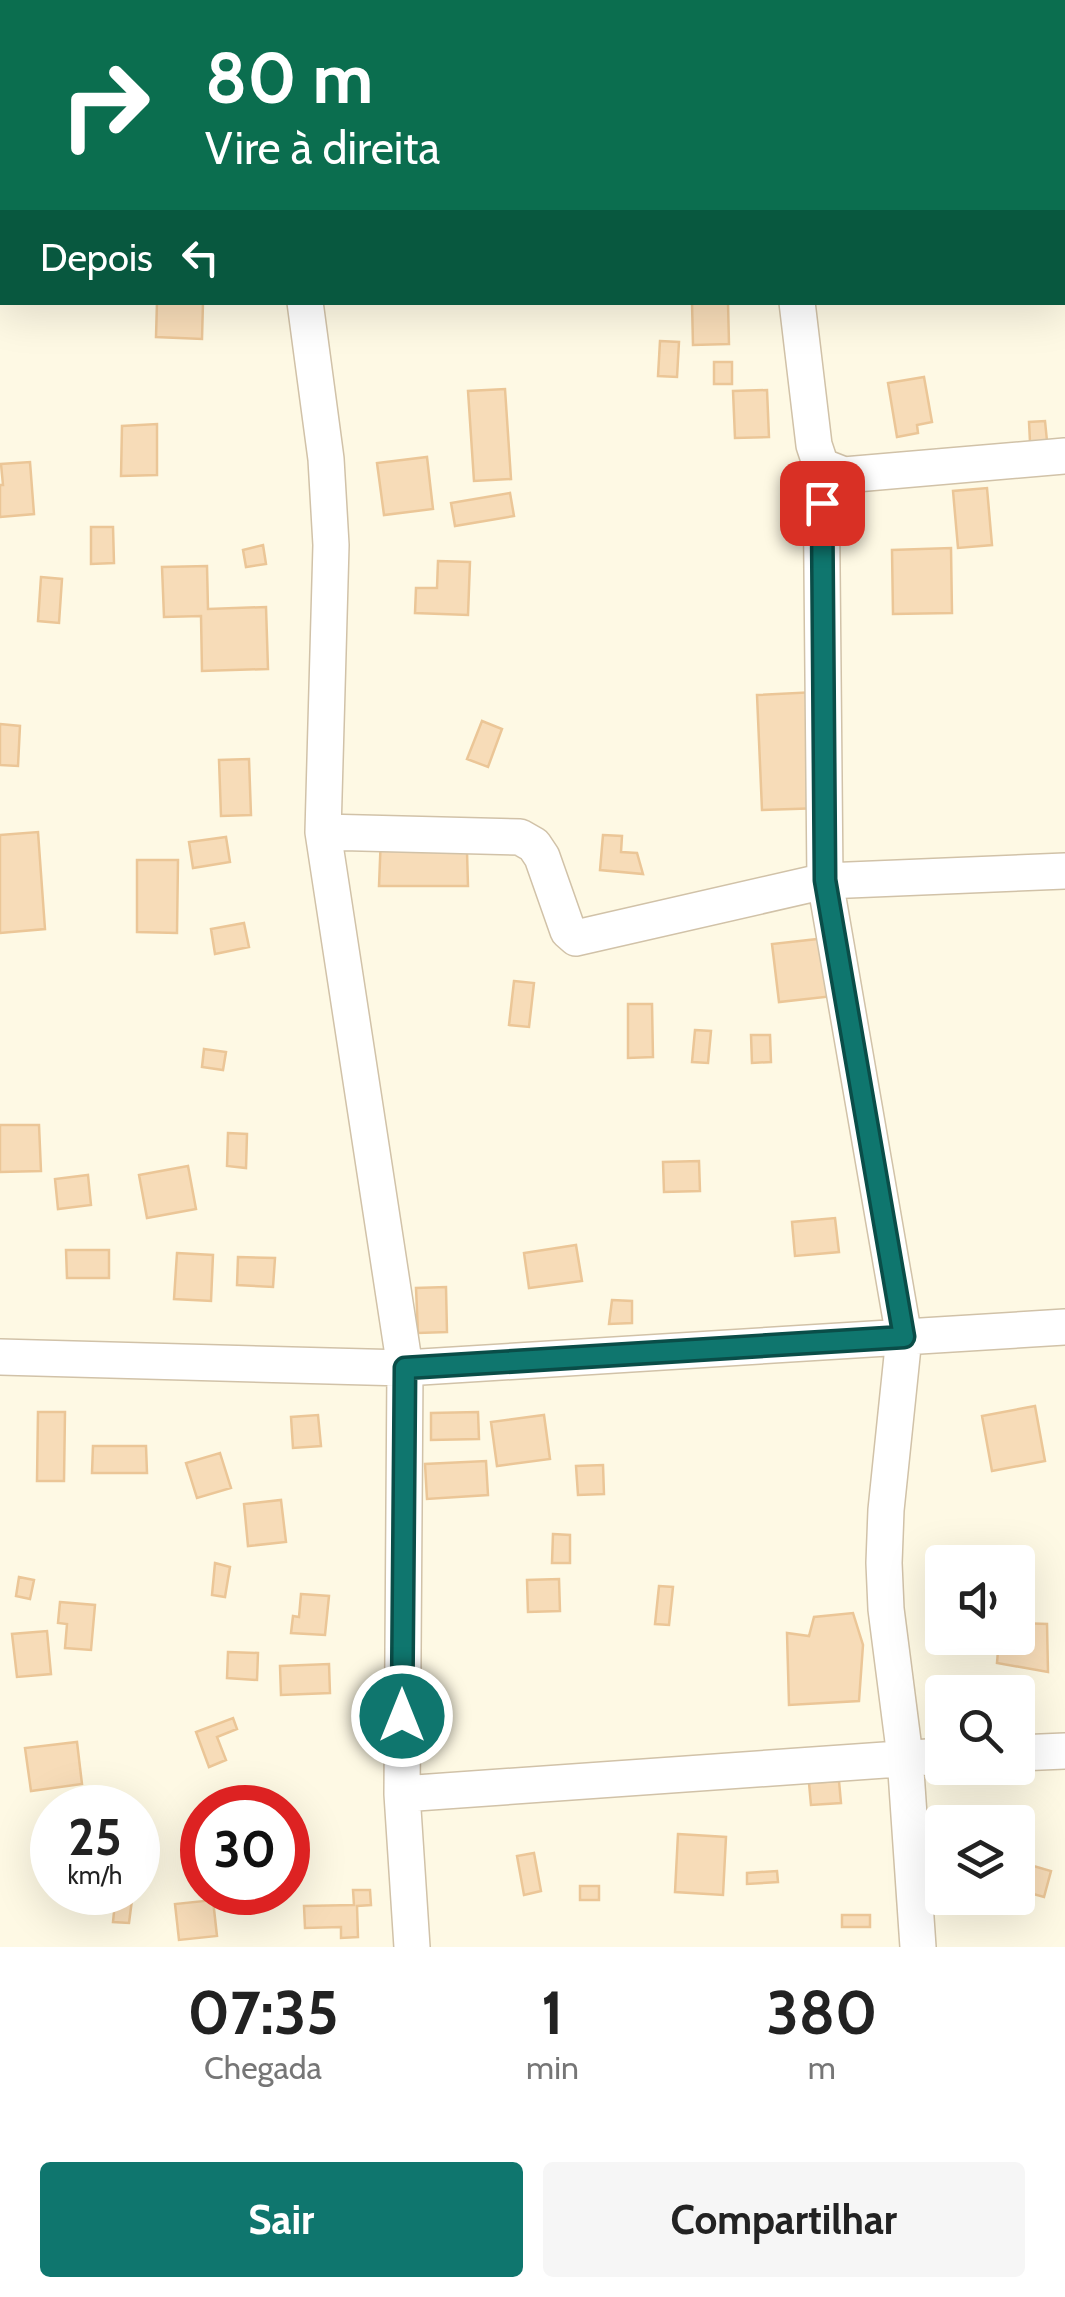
<!DOCTYPE html>
<html lang="pt">
<meta charset="utf-8">
<style>
:root{--surface:#fff;--page:#f6f6f6;--text:#222;--muted:#767676;--accent:#0f766e}
body{margin:0;font-family:Cabin,sans-serif;background:var(--page);color:var(--text);height:100vh;display:flex;flex-direction:column;font-size:38px;white-space:nowrap}
*{box-sizing:border-box;margin:0}
p{font-size:32px;color:var(--muted)}
.icon{flex:none;width:55px;height:55px;fill:none;stroke:currentColor;stroke-width:2;stroke-linecap:round;stroke-linejoin:round}
.map{position:relative;height:1947px;overflow:hidden}
.sheet{display:flex;flex-direction:column;background:var(--surface);flex:1}
.sheet>*{flex:none}
.guide{position:absolute;left:0px;top:0px;width:1065px;height:305px;box-shadow:0 10px 40px #0002;background:#0b6e4f;color:#fff;overflow:hidden}
.fabs{position:absolute;left:925px;top:1545px;display:grid;gap:20px}
.fabs a{display:grid;place-items:center;width:110px;height:110px;border-radius:10px;background:var(--surface);box-shadow:0 10px 40px #0002;font-size:50px}
.speed{position:absolute;left:30px;top:1785px;display:flex;gap:20px;font-size:50px;font-weight:700;text-align:center}
.speed>*{display:grid;place-content:center;width:130px;height:130px;border-radius:50%;background:var(--surface);box-shadow:0 10px 40px #0002;line-height:1}
.speed small{font-size:25px;font-weight:400}
.speed .limit{border:15px solid #d22;background:#fff;color:#111}
.pin{position:absolute;display:grid;place-items:center;width:85px;height:85px;color:#fff;margin:-42px;border-radius:20px;box-shadow:0 5px 15px #0006}
.me{position:absolute;width:110px;margin:-55px;rotate:0deg;stroke-linejoin:round;filter:drop-shadow(0 0 8px #0008)}
.turn{display:flex;align-items:center;gap:35px;height:210px;padding:0 40px;font-size:45px}
.turn .icon{width:130px;height:130px;stroke-width:2.5}
.turn b{display:block;font-size:70px;line-height:85px}
.then{display:flex;align-items:center;height:95px;padding:0 40px;background:#0003;gap:20px;font-size:38px}
.eta{display:flex;justify-content:space-evenly;align-items:center;height:170px;text-align:center}
.eta b{font-size:60px;font-weight:700;line-height:70px}
.button{display:flex;gap:20px;margin-top:auto;padding:20px 40px}
.button a{flex:1;height:115px;border-radius:10px;background:var(--accent);color:#fff;font-size:40px;font-weight:700;line-height:115px;text-align:center}
.button a+a{background:var(--page);color:var(--text)}
.map>svg:first-child{display:block}
.building{fill:#f7dcb8;stroke:#ebc697;stroke-width:2.5}
.lines{fill:none;stroke-linecap:round;stroke-linejoin:round}
.minor-casing{stroke:#d1c2a8;stroke-width:38}
.minor{stroke:#fff;stroke-width:35}
.route-casing{stroke:#0a4d48;stroke-width:25}
.route{stroke:#0f766e;stroke-width:18}
</style>
<div class="map">
<svg width="1065" height="1947" viewBox="0 0 1065 1947">
<rect width="100%" height="100%" fill="#fef9e4"/>
<path class="building" d="M157 302H203L202 339 156 337Z
M692 302H728L729 344 693 345Z
M660 341 679 342 677 377 658 376Z
M714 362H732V384H714Z
M924 377 932 422 917 425 918 433 897 437 888 383Z
M505 389 511 479 474 481 468 391Z
M767 390 769 437 735 438 733 391Z
M1045 421 1047 441 1030 442 1029 422Z
M157 424V475L121 476 122 426Z
M427 457 433 509 384 515 377 463Z
M30 462 34 514 0 517V485H3L1 464Z
M987 488 992 545 958 548 953 491Z
M510 493 514 516 455 526 451 503Z
M91 527H113L114 563 91 564Z
M263 545 266 564 246 567 243 550Z
M951 548 952 613 893 614 892 550Z
M438 561 470 562 468 615 415 613 416 588H437Z
M207 566 208 609 266 607 268 669 202 671 201 616 164 617 162 567Z
M41 577 62 579 59 623 38 621Z
M816 692 822 808 762 810 757 695Z
M482 721 502 729 488 767 467 759Z
M0 724 20 726 18 766 0 765Z
M249 759 251 815 221 816 219 760Z
M38 832 45 929 0 933V835Z
M381 835 467 852 468 886H379Z
M603 835 622 836 621 852 637 853 643 874 600 870Z
M226 837 230 862 193 868 189 842Z
M137 860H178L177 933 137 932Z
M244 923 249 947 215 954 211 929Z
M827 938 834 996 779 1002 772 944Z
M514 981 534 983 529 1027 509 1025Z
M628 1004H652L653 1057 628 1058Z
M695 1030 711 1031 708 1063 692 1062Z
M751 1035H770L771 1062 752 1063Z
M204 1049 226 1052 223 1070 202 1067Z
M0 1125H39L41 1171 0 1172Z
M228 1133 247 1134 246 1168 227 1166Z
M699 1161 700 1191 664 1192 663 1162Z
M188 1166 196 1209 147 1218 139 1175Z
M88 1175 91 1205 58 1209 55 1179Z
M835 1218 839 1252 795 1256 792 1222Z
M576 1245 582 1281 529 1288 524 1253Z
M66 1250H109V1278H67Z
M177 1253 213 1255 211 1301 174 1299Z
M238 1257 275 1258 273 1287 237 1285Z
M446 1287 447 1332 418 1333 416 1288Z
M612 1300 632 1301V1323L609 1324Z
M1035 1406 1045 1461 992 1471 982 1416Z
M38 1412H65L64 1481H37Z
M478 1412 479 1439 431 1440V1413Z
M318 1415 321 1446 293 1448 291 1417Z
M544 1415 550 1459 497 1466 491 1422Z
M93 1446H146L147 1473H92Z
M220 1453 231 1488 197 1498 186 1463Z
M486 1461 488 1495 427 1499 425 1464Z
M603 1465 604 1494 578 1495 576 1466Z
M281 1500 286 1542 248 1546 244 1504Z
M553 1534 570 1535V1563H552Z
M215 1563 230 1567 225 1597 212 1595Z
M19 1577 34 1580 30 1599 16 1596Z
M559 1579 560 1611 528 1612 527 1580Z
M659 1586 673 1587 669 1625 655 1624Z
M301 1594 329 1596 325 1635 291 1633 293 1616 299 1617Z
M60 1602 95 1605 91 1650 65 1648 67 1624 58 1623Z
M853 1613 863 1645 859 1701 789 1705 787 1633 809 1636 814 1617Z
M1018 1623 1047 1624 1048 1672 997 1663 999 1638H1018Z
M47 1631 51 1674 17 1677 12 1634Z
M228 1652 258 1653 257 1680 227 1678Z
M329 1664 330 1693 281 1695 280 1666Z
M233 1718 237 1729 217 1737 226 1760 209 1767 196 1732Z
M77 1742 82 1784 31 1791 25 1748Z
M839 1781 841 1803 811 1805 809 1783Z
M678 1834 726 1837 723 1895 675 1892Z
M534 1853 541 1891 524 1895 517 1856Z
M1030 1865 1051 1871 1044 1897 1022 1891Z
M777 1871 778 1882 747 1884V1873Z
M580 1886H599V1900H580Z
M353 1890H370L371 1905 357 1906 358 1937 341 1938V1927L305 1928 304 1906 354 1905Z
M116 1892H133L129 1923 113 1922Z
M213 1900 217 1936 179 1940 175 1904Z
M842 1915H870V1927H842Z"/>
<g class="lines">
<g class="minor-casing">
<path id="minor" d="M281 0V2
M763 0V2
M336 2 365 0
M0 32H2
M305 302 326 459 331 545 323 832 405 1368 402 1794 412 1947
M797 302 814 445 821 466 844 475 1065 456
M821 466 825 881 904 1337 886 1510 884 1563 886 1609 905 1757 918 1947
M323 832 520 837 534 845 542 857 568 931 576 938 825 881 1065 871
M0 1357 405 1368 1065 1327
M1018 1753 1065 1751
M402 1794 942 1756"/>
</g>
<use href="#minor" class="minor"/>
</g>
<g class="lines">
<g class="route-casing">
<path id="route" d="M402 1716 405 1368 904 1337 825 880 822 503"/>
</g>
<use href="#route" class="route"/>
</g>
</svg>
<div class="fabs">
<a><svg class="icon" aria-label="sound" viewBox="0 0 24 24"><path d="M4 9h4l5-4v14l-5-4H4zM17 9q2 3 0 6"/></svg></a>
<a><svg class="icon" aria-label="search" viewBox="0 0 24 24"><circle cx="10" cy="10" r="6"/><path d="M15 15l6 6"/></svg></a>
<a><svg class="icon" aria-label="layers" viewBox="0 0 24 24"><path d="M12 4l9 5-9 5-9-5zM3 14l9 5 9-5"/></svg></a>
</div>
<div class="speed"><div>25<small>km/h</small></div><div class="limit">30</div></div>
<div class="pin" style="left:822px;top:503px;background:#d93025"><svg class="icon" aria-label="arrive" viewBox="0 0 24 24"><path d="M6 21V4h12l-3 4 3 4H6"/></svg></div>
<svg class="me" style="left:402px;top:1716px" viewBox="-20 -20 40 40"><circle r="17" fill="#0f766e" stroke="#fff" stroke-width="3"/><path d="M0-11L8 9 0 5-8 9z" fill="#fff"/></svg>
<div class="guide">
<div class="turn"><svg class="icon" aria-label="right" viewBox="0 0 24 24"><path d="M7 20v-9h11M14 6l5 5-5 5"/></svg><div><b>80 m</b>Vire à direita</div></div>
<div class="then">Depois<svg class="icon" aria-label="left" viewBox="0 0 24 24"><path d="M17 20v-9H6M10 6l-5 5 5 5"/></svg></div>
</div>
</div>
<section class="sheet">
<div class="eta">
<div><b>07:35</b><p>Chegada</p></div>
<div><b>1</b><p>min</p></div>
<div><b>380</b><p>m</p></div>
</div>
<div class="button"><a>Sair</a><a>Compartilhar</a></div>
</section>
